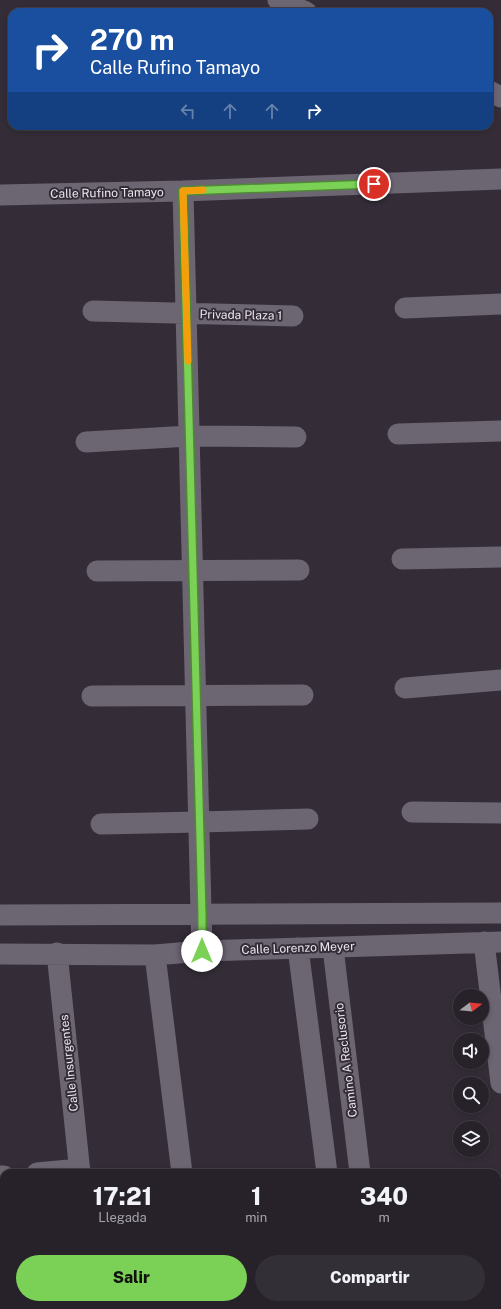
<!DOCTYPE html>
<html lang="es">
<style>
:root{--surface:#27222a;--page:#332f36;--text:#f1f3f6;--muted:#a4a4a8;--line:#433f47;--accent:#7bd156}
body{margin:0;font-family:"Public Sans",sans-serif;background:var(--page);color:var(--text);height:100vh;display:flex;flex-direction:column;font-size:15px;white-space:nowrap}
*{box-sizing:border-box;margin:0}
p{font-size:13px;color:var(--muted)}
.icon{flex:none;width:22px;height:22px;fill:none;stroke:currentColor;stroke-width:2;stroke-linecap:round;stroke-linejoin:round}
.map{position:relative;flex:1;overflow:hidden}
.side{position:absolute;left:0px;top:1169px;width:501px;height:140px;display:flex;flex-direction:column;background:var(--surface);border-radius:12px 12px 0 0;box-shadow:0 2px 6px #0003,0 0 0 1px var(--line)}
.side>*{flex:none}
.top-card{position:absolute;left:8px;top:8px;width:485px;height:122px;border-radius:12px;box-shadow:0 2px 6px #0003,0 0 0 1px var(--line);background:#1a4fa0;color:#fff;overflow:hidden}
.needle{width:26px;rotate:74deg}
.controls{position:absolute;left:453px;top:989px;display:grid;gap:8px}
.controls a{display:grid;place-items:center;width:36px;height:36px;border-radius:50%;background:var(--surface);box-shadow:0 2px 6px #0003,0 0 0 1px var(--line);font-size:20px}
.pin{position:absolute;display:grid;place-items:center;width:34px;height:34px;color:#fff;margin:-17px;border:2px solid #fff;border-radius:50%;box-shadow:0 1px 4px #0007}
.me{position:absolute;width:44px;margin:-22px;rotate:0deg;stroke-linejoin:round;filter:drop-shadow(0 0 3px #0008)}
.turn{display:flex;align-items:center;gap:14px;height:84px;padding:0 16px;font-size:18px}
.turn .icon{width:52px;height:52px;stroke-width:2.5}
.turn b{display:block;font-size:28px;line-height:34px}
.lanes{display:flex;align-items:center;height:38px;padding:0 16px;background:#0003;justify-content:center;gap:20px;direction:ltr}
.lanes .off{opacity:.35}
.eta{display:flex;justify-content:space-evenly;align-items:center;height:68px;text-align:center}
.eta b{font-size:24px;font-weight:800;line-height:28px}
.button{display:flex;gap:8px;margin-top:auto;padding:8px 16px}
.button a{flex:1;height:46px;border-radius:24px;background:var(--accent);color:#111;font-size:16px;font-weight:800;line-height:46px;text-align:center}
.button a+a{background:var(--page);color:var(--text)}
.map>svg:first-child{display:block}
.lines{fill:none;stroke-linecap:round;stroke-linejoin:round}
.street{stroke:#6c6572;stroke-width:21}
.route-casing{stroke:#508838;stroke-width:10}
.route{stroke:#7bd156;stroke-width:7}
.slow{stroke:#f59e0b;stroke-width:7}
.labels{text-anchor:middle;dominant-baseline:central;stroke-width:4;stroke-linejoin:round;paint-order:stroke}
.street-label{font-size:12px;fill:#eae6ed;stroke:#342d38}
</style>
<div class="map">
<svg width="501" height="1309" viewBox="0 0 501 1309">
<rect width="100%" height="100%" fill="#342d38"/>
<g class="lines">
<path class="street" d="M278 0 306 12
M489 91 501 97
M183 191 202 951
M0 195 183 191 501 179
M405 308 501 304
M93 311 293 316
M398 434 501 431
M86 442 190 436 296 437
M402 559 501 557
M97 571 299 570
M405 688 501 680
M92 696 303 695
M412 812 501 813
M101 824 200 822 308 819
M0 915 501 913
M484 942 501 1083
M298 948 327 1173
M333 948 360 1173
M57 953 80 1173
M0 954 155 955 202 951 501 942
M155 955 182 1173
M37 1173 80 1169
M0 1176H4
M497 1277H501
M0 1293H4
M101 1305V1309
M198 1305V1309
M343 1305V1309
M376 1305V1309"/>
</g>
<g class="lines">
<g class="route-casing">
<path id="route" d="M202 951V914L183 191 374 184"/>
</g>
<use href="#route" class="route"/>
<path class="slow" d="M188 361 183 191 203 190"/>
</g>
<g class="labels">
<g class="street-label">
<text transform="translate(107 193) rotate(-1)">Calle Rufino Tamayo</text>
<text transform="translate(241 315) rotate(1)">Privada Plaza 1</text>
<text transform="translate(298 948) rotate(-2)">Calle Lorenzo Meyer</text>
<text transform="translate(346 1060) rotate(-97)">Camino A Reclusorio</text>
<text transform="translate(69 1063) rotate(-96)">Calle Insurgentes</text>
</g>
</g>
</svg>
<div class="controls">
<a><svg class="needle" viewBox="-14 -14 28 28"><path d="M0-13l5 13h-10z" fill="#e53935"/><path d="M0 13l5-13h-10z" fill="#a4a4a8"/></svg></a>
<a><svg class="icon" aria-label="sound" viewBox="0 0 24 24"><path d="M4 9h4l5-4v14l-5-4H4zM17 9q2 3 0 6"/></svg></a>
<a><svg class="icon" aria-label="search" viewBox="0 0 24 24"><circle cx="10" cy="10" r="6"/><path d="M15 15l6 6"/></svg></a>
<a><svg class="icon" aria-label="layers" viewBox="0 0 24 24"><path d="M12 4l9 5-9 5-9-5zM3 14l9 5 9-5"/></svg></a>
</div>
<div class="pin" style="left:374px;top:184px;background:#d93025"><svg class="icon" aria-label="arrive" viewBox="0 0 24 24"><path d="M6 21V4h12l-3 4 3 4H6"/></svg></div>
<svg class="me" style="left:202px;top:951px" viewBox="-20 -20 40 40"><circle r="19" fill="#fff"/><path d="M0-13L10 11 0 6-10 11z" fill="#7bd156"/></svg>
<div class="top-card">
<div class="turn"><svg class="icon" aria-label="right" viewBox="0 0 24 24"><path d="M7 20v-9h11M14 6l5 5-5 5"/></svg><div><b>270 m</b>Calle Rufino Tamayo</div></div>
<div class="lanes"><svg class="icon off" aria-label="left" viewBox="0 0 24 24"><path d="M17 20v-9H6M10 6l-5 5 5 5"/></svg><svg class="icon off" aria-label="ahead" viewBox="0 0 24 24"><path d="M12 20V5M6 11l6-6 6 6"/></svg><svg class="icon off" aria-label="ahead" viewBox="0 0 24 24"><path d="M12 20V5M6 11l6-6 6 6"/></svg><svg class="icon" aria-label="right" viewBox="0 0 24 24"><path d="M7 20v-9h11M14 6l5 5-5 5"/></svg></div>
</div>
<section class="side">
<div class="eta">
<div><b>17:21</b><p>Llegada</p></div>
<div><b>1</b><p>min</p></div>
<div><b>340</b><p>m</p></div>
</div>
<div class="button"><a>Salir</a><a>Compartir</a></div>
</section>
</div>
